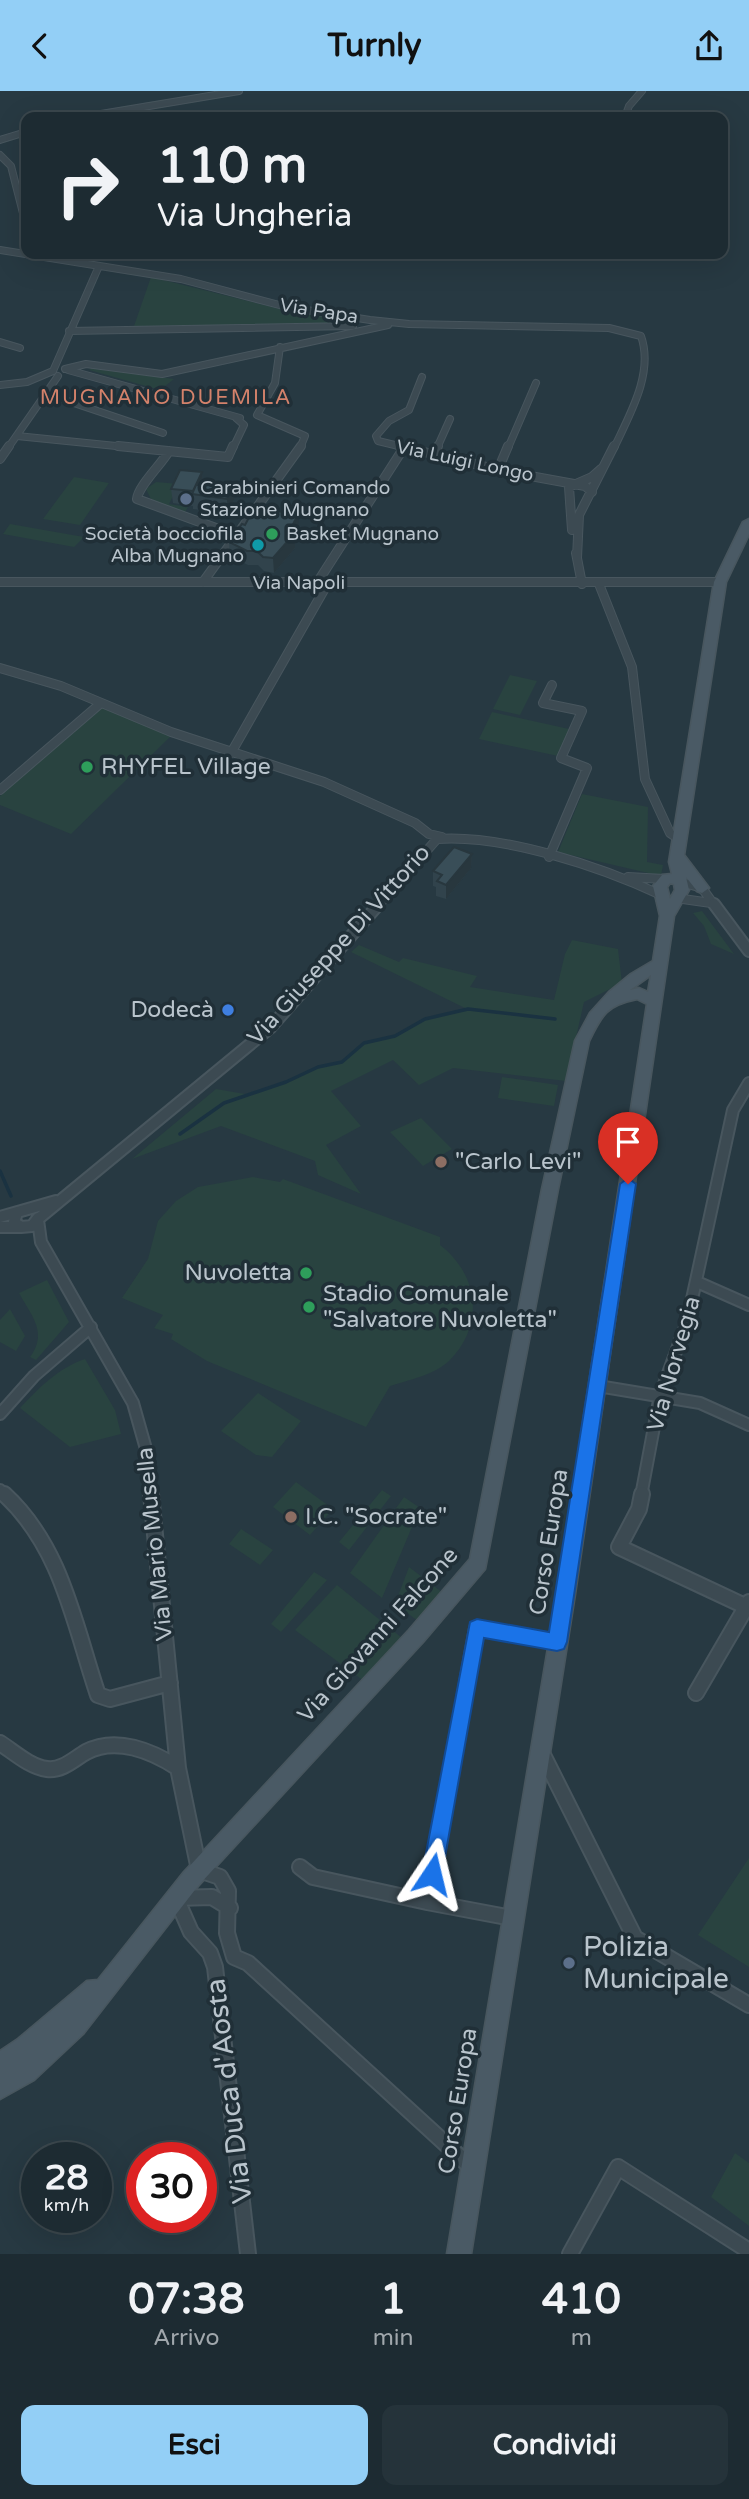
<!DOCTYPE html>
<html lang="it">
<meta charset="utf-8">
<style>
:root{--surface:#1d2b32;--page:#25333a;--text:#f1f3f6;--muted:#a0a7ac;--line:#3b474d;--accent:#93cff6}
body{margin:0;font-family:"Varela Round",sans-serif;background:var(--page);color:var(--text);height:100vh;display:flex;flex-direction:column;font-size:26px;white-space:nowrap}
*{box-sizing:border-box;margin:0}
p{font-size:23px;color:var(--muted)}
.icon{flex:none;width:38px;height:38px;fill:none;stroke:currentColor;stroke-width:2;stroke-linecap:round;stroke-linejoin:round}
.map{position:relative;height:2163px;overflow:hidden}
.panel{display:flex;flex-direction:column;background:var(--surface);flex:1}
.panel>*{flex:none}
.guide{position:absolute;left:21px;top:21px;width:707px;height:147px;border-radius:14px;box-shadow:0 7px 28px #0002,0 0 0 2px var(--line);background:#1d2b32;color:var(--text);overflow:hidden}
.speed{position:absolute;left:21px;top:2051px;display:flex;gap:14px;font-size:35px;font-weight:700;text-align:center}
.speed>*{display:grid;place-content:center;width:91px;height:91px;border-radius:50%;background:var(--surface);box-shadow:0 7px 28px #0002,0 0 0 2px var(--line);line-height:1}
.speed small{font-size:18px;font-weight:400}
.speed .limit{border:10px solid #d22;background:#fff;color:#111}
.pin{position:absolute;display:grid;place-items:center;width:60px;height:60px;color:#fff;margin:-72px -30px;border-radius:50% 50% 50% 0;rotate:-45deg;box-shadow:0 0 7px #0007}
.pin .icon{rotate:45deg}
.me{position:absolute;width:77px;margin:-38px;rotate:10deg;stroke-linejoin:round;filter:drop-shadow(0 0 5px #0008)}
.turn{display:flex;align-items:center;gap:24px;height:147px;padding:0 21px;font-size:32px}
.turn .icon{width:91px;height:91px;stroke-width:2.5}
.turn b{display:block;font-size:49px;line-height:60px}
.eta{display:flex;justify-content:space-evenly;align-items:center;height:119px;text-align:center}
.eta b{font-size:42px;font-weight:700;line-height:49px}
.action{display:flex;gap:14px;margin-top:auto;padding:14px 21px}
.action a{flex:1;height:80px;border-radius:14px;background:var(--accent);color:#111;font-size:28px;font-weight:700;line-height:80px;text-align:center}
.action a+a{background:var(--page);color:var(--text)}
header{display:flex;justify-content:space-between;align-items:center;height:91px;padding:0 21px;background:var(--accent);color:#111;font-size:32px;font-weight:700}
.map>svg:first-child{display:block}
.green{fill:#294340}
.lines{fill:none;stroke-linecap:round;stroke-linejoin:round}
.stream{stroke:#1a3241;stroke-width:3.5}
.street-far3-casing{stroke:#48565e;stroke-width:8}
.street-far2-casing{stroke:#48565e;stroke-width:10}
.street-far1-casing{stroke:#48565e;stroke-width:14}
.street-casing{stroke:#48565e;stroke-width:18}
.secondary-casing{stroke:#48565e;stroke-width:3}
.street-far3{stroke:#3c4a52;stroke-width:6}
.street-far2{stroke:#3c4a52;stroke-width:8}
.street-far1{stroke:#3c4a52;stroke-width:10}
.street{stroke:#3c4a52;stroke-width:14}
.secondary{fill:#4a5a65;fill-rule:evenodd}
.wall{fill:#31434c}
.shaded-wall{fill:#28373e}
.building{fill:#394e58;stroke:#28373e;stroke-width:2}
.route{fill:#1a73e8;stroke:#114b97;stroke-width:2}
.service-dot{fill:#5c6f8a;stroke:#202f37;stroke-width:2.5}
.leisure-dot{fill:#2e9e5b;stroke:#202f37;stroke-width:2.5}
.culture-dot{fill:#0f9aa8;stroke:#202f37;stroke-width:2.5}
.shop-dot{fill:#3f7fe0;stroke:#202f37;stroke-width:2.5}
.education-dot{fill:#8d6e63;stroke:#202f37;stroke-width:2.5}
.labels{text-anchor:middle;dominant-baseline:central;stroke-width:7;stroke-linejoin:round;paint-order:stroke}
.far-street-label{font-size:19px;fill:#b9c4cc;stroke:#202f37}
.far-poi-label{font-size:19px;fill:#b9c4cc;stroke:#202f37;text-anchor:start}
.far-neighbourhood-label{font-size:21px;letter-spacing:2px;fill:#d4826b;stroke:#202f37}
.poi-label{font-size:23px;fill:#b9c4cc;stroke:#202f37;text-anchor:start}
.street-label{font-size:23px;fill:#b9c4cc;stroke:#202f37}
.near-poi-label{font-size:28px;fill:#b9c4cc;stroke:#202f37;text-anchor:start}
.near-street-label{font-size:28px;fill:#b9c4cc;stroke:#202f37}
</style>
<header><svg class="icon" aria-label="back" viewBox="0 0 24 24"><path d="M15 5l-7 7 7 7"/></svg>Turnly<svg class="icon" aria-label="share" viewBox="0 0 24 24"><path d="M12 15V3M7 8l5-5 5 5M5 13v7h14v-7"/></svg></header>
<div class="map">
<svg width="749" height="2163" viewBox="0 0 749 2163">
<rect width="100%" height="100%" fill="#273942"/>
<path class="green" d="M151 186 288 220 358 231 346 234 134 235Z
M92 277 174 288 160 299 89 279Z
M74 386 109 392 80 434 43 428Z
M156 391 179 393 169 413 188 416 185 421 152 410 146 398Z
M10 433 84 446 74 456 3 443Z
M510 584 537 590 520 624 493 618Z
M102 617 171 645 71 743 0 714V705Z
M492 621 569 638 558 665 479 648Z
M582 703 648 716 647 771 663 774 661 785 558 761Z
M702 820 734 863 711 853 704 835 693 822Z
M572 849 618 858 622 892 584 911 566 990 453 977 419 994 393 969 331 1000 361 1035 326 1054 361 1103 318 1084 315 1070 221 1035 132 1068 216 998 245 1003 286 991 318 976 342 971 363 953 395 945 425 928 467 918 351 861 359 854 399 871 403 867 477 885 470 896 554 909 565 863Z
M502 986 558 994 554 1015 498 1007Z
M421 1027 452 1058 423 1075 390 1041Z
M253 1086 280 1091 283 1088 440 1146V1154C479 1184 485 1234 449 1270 434 1284 409 1289 390 1295L366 1336 207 1270 171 1248 173 1243 154 1237 163 1224 122 1207 148 1168 158 1130 176 1110 198 1096Z
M47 1189 69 1231 36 1269 30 1266C48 1241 32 1226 19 1202Z
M10 1218 25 1245 16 1260 0 1251V1229Z
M85 1268 115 1319 121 1343 70 1356 20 1317C39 1297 58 1277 85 1268Z
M258 1302 301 1330 272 1366 256 1364 221 1340Z
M296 1391 333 1418 310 1444 273 1416Z
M382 1399 391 1405 349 1459 339 1451Z
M404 1406 420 1417 382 1507 350 1482Z
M241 1438 273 1459 260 1474 229 1453Z
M409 1476 443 1502 418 1530 395 1513Z
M314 1481 327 1489 281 1541 271 1533Z
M337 1494 402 1547 364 1590 295 1539Z
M749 1767V1876L698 1844Z
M735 2062 749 2072V2135L711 2106Z"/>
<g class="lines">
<path class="stream" d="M180 1043 224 1012 286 991 318 976 342 971 364 952 395 945 425 928 468 918 555 928
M0 1080 11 1105"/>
<g class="street-far3-casing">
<path id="street-far3" d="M83 26 239 0
M625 26 629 15 642 0
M0 49 26 41
M0 64 11 75 26 134
M0 159 181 188 287 216 370 229 409 233 609 237 641 245C654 282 630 323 614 357
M69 240 353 235
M0 251 20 257
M65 278 86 273 162 283 388 234
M68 279 240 327
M53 280 99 175
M0 294 27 291 53 280
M47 303 163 342
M257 324 275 292 280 256
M257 324 305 345 300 357
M17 345 136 357
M8 357 58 285
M233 357 244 334 236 327
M407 357 378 350 376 345 389 330 409 319 422 286
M437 357 450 328
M508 357 536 292"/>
</g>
<g class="street-far2-casing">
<path id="street-far2" d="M118 355 228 366 233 355
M399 355 508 381 585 395 592 401
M169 360C161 374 138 395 137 408L235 444
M434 364 438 355
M0 368 9 355
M498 379 508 355
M572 439 569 396 592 386 601 378
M576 462 582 493
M577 467 579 424 614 355
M0 491H720
M203 491 301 355
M317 492 403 358
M599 493 632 576 645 688 670 742 679 748
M0 577 61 595 171 641 324 691 415 732 429 743 442 746
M231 662 328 492
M0 699 101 612
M549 766 587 677 561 667 582 620 543 612 552 594
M628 786 664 788
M681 791 702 797 715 815
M676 807 711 812
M378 815 437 748C503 743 602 776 661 804"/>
</g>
<g class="street-far1-casing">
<path id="street-far1" d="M714 813 749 860
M17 1122 14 1131 21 1136 32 1135 38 1127
M0 1126 56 1110
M38 1128 271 936 379 813
M38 1129 41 1151 133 1312 146 1358 151 1405
M0 1136H19
M697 1191 749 1214
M598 1295 700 1312 749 1334
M0 1323 34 1285 91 1236
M0 1399 6 1405
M641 1405 660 1304 687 1231 733 1019 749 992"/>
</g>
<g class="street-casing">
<path id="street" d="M4 1403C62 1456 74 1533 98 1604L110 1608 170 1592
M151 1403 178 1677 199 1779 220 1786 228 1800 227 1842 234 1866 248 1872 472 2077
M642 1403 639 1418 619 1456 747 1516
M696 1602 749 1511
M0 1652C14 1661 30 1676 47 1678 62 1680 74 1668 86 1661 116 1645 152 1660 178 1677
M542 1662 635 1847 749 1914
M300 1776 313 1786 427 1811
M230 1817 212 1806 176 1807 191 1841 210 1862 215 1876 248 2163
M512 1827 427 1811 477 1537 557 1551
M570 2163 618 2076 749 2160"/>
</g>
<g class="secondary-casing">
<path id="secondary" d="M749 428V443L726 491 684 764 709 797 702 802 697 800 686 786 689 799 674 825 575 1503 471 2163H447L557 1503 647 913 637 908C607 914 602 923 589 950L558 1098 485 1478 423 1551 198 1795 83 1943 34 1989 0 2008V1984L3 1983 0 1984V1960L18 1948 87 1890 98 1889 184 1781 409 1539 470 1468 542 1098 575 950 590 922 609 901 631 883 653 870 660 825 653 795 662 784 672 783 669 771 714 491 743 431ZM670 792 674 793 675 799 670 808 667 796ZM651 884 648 901 639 897 630 899Z"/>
</g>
<use href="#street-far3" class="street-far3"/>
<use href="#street-far2" class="street-far2"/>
<use href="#street-far1" class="street-far1"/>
<use href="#street" class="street"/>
<use href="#secondary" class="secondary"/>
</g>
<path class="wall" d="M202 381 203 394H233L234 409 228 422 193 418V415L173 412 171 398Z
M299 437 295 446V457L274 482 264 480 258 474H248L230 465 229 451Z
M472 763 471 777 446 808 436 805V796L433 795V780Z"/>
<path class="shaded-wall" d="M202 381 203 395 193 400Z
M233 394 234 409 228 422 227 408Z
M298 423 299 437 295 446V457L274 482 273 467 288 444Z
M472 763 471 777 446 808V794Z"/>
<path class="building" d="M180 379 202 381 193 400 171 398Z
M196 394H233L227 408 192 403Z
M254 417 298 423 288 444 294 443 273 467 263 466 257 460H247L229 451 242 433 245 434Z
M454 756 472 763 446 794 437 790 442 784 433 780Z"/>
<path class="route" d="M628 1087 636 1093 567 1551 564 1558 557 1560 484 1547 442 1783 439 1791 432 1794 425 1791 422 1783 470 1531 477 1528 549 1541 620 1093Z"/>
<g class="service-dot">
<circle cx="186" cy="408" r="7"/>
<circle cx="569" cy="1872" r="7"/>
</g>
<g class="leisure-dot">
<circle cx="272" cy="443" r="7"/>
<circle cx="87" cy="676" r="7"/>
<circle cx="306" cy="1182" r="7"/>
<circle cx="309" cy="1216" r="7"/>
</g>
<circle class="culture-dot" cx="258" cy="454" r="7"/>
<circle class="shop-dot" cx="228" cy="919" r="7"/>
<g class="education-dot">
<circle cx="441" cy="1071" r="7"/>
<circle cx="291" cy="1426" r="7"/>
</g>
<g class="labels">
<g class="far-street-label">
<text transform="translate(319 220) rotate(9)">Via Papa</text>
<text transform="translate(465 370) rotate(12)">Via Luigi Longo</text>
<text x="299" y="492">Via Napoli</text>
</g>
<g class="far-poi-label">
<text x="200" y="397">Carabinieri Comando<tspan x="200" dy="22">Stazione Mugnano</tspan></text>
<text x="244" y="443" text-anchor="end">Società bocciofila<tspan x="244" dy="22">Alba Mugnano</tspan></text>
<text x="286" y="443">Basket Mugnano</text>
</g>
<g class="far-neighbourhood-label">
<text x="166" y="306">MUGNANO DUEMILA</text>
</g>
<g class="poi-label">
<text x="101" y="676">RHYFEL Village</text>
<text x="214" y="919" text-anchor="end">Dodecà</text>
<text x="455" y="1071">"Carlo Levi"</text>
<text x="292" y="1182" text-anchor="end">Nuvoletta</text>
<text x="323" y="1203">Stadio Comunale<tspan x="323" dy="26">"Salvatore Nuvoletta"</tspan></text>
<text x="305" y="1426">I.C. "Socrate"</text>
</g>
<g class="street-label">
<text transform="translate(339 854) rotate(-48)">Via Giuseppe Di Vittorio</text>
<text transform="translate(674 1273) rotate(-74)">Via Norvegia</text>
<text transform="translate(549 1451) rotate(-81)">Corso Europa</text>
<text transform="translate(155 1453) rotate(-96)">Via Mario Musella</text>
<text transform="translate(378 1544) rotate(-48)">Via Giovanni Falcone</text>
<text transform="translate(458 2010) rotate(-81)">Corso Europa</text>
</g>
<g class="near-poi-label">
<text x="583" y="1856">Polizia<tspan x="583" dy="32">Municipale</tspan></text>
</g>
<g class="near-street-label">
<text transform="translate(229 2000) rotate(-97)">Via Duca d'Aosta</text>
</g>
</g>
</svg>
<div class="speed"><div>28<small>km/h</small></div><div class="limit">30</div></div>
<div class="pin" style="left:628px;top:1093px;background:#d93025"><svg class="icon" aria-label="arrive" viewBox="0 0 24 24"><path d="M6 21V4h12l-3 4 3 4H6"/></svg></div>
<svg class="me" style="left:432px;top:1783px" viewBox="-20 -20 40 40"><path d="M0-17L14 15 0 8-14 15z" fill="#1a73e8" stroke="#fff" stroke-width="4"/></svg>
<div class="guide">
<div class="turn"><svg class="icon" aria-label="right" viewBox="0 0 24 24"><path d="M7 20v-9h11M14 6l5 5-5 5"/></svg><div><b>110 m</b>Via Ungheria</div></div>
</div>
</div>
<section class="panel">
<div class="eta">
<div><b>07:38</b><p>Arrivo</p></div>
<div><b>1</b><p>min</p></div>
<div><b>410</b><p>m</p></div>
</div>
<div class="action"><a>Esci</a><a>Condividi</a></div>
</section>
